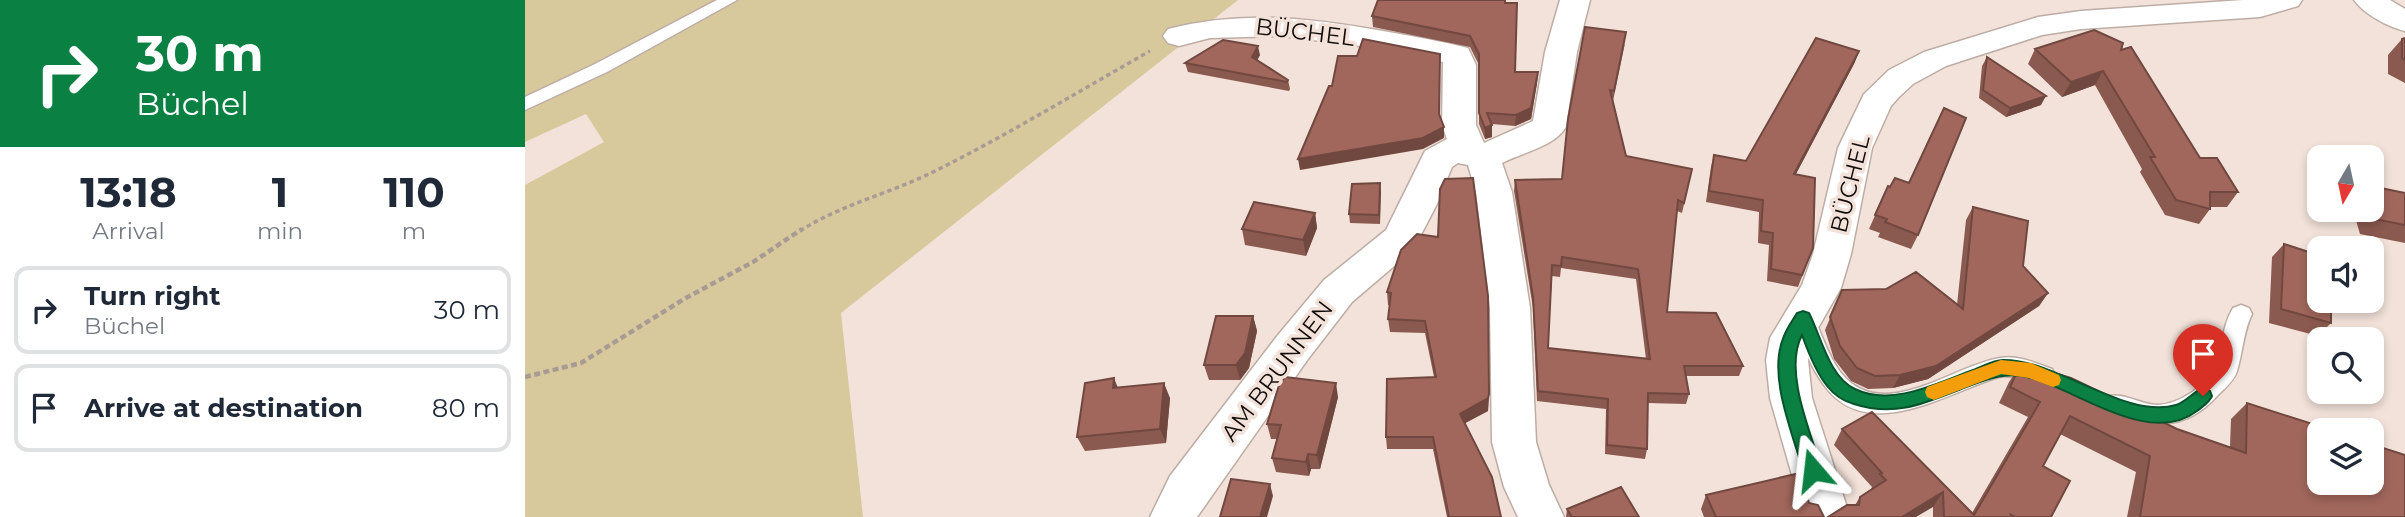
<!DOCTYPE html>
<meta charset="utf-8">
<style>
:root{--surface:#fff;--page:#f2f2f3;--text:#1f2937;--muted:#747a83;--line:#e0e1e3}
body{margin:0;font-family:Montserrat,sans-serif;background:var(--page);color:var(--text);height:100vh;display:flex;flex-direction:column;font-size:26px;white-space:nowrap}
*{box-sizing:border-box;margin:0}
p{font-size:23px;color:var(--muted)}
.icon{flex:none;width:38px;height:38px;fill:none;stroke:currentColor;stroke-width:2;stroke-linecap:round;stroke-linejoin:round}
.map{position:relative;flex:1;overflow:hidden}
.details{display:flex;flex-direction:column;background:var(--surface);width:525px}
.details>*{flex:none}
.hud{background:#0b8043;color:#fff;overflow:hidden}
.needle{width:46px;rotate:189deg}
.fabs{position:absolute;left:1782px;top:145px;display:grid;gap:14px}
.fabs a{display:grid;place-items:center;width:77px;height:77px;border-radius:14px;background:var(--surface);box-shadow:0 4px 10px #0003;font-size:35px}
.pin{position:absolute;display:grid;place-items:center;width:60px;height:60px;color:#fff;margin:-72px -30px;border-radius:50% 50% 50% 0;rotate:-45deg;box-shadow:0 0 7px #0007}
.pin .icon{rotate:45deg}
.me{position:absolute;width:77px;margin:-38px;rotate:343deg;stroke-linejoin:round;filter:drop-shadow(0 0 5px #0008)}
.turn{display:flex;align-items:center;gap:24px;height:147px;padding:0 21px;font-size:32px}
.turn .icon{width:91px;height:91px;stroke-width:2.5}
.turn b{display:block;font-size:49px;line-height:60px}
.eta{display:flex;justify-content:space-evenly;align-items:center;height:119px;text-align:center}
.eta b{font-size:42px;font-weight:700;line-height:49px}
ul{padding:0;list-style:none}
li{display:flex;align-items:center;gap:21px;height:88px;margin:0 14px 10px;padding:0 7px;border:4px solid var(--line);border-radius:14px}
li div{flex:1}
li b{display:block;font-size:26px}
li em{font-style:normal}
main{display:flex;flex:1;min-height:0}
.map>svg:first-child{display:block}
.green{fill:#d8c99c}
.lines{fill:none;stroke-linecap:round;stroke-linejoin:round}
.lane-casing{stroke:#bdada5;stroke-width:3}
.street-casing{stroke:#bdada5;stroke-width:3}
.path-far1{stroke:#a89b94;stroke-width:3.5;stroke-dasharray:4.5 3.5;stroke-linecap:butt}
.path{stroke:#a89b94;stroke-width:4.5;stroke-dasharray:6 3.5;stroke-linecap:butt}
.lane{fill:#fff;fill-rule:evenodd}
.street{fill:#fff;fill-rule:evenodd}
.wall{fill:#8a594f;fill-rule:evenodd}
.shaded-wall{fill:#714840}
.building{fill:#a1675c;stroke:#714840;stroke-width:2;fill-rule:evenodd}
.route{fill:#0b8043;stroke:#07532c;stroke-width:2}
.slow{fill:#f59e0b}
.labels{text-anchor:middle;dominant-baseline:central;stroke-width:7;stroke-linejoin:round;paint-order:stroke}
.street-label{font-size:23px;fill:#110c09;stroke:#f2e2d9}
</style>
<main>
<section class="details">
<div class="hud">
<div class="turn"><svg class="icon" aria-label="right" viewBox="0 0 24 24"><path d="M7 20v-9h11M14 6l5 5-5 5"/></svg><div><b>30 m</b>Büchel</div></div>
</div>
<div class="eta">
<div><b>13:18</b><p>Arrival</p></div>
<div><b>1</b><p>min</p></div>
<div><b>110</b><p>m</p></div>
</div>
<ul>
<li><svg class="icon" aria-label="right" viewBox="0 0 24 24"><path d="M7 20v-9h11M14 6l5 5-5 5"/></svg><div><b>Turn right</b><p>Büchel</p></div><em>30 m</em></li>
<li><svg class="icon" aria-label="arrive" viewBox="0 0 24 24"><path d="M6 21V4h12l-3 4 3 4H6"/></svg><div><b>Arrive at destination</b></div><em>80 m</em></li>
</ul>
</section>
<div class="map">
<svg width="1880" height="517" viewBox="0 0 1880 517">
<rect width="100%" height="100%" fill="#f2e2d9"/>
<path class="green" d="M0 0H713L316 313 338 517H0V185L79 142 61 114 0 142Z"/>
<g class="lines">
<g class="lane-casing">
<path id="lane" d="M192 0H212L82 72 0 110V97L70 64Z
M1716 305 1724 308 1727 314C1718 332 1718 352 1712 371 1709 381 1699 389 1692 396 1658 434 1624 426 1580 411L1576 404 1580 397C1598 391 1615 405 1633 405 1654 404 1682 386 1690 366 1698 346 1697 326 1708 308Z
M1278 308 1286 311C1296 331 1302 355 1316 373 1358 425 1428 365 1475 358 1493 355 1511 363 1527 369L1531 376 1527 383C1509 389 1490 371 1470 378 1419 395 1341 444 1299 385 1284 365 1276 340 1267 317L1270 311Z"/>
</g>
<g class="street-casing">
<path id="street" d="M1035 0H1065L1052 52 1041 127C1029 147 998 152 977 163L987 192 1005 308 1011 442 1024 485 1039 517H993L979 487 967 442 965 308 951 192 943 165 933 163 927 167 912 204 888 250 827 302 783 359 672 517H625L645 476 753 335 799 280 861 230 900 151 922 139 917 125 918 62 829 45 755 36 685 38 654 46 643 43 638 36 643 29C718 10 783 18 858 31 886 36 915 41 943 48L951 65V125L959 143 1008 121 1020 52Z
M1718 0H1777L1773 6 1735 17 1556 29 1517 35 1421 66 1388 84 1374 97 1366 106 1347 148 1326 254 1316 288 1286 340 1283 360 1287 398 1325 517H1279L1245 398 1241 360 1245 338 1277 285 1288 254 1313 148 1339 94 1364 70 1399 52 1513 17 1556 11Z
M1829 0H1865L1880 9V31C1863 27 1839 14 1829 0Z"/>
</g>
<path class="path-far1" d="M275 231C315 205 363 194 406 173 481 136 552 92 625 51"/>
<path class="path" d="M0 377 56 363 159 299 228 262 277 229"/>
<use href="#lane" class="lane"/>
<use href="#street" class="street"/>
</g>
<path class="wall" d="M980 0 990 72H1013L1012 83 1006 119 990 126 967 124V137L960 139 954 124V65L945 47 848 27 847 16Z
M1880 38V83L1863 74V55L1877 39Z
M1100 43 1088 101 1101 156 1167 169 1157 213 1152 211 1142 312 1218 366 1214 376H1160L1164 394 1161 404 1123 403 1122 449 1120 459 1080 454 1081 409 1012 401 1008 308 989 191 990 180 1037 179ZM1036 268 1111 279 1121 359 1023 348 1027 276 1035 277Z
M1510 49 1596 50 1675 158 1713 192 1702 207H1685V209L1674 224 1640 215 1615 172 1617 169 1570 85 1537 97 1503 64Z
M735 55 732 61 763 80 765 89 764 91 663 72 660 63Z
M1462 57 1516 105 1481 117 1454 98 1457 66Z
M1330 62 1271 174 1288 248 1273 287 1242 281 1244 245 1233 243 1234 212 1181 202 1186 167 1189 155 1221 161Z
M855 183V224L825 223 824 214Z
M1363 186 1393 235 1386 249 1353 237 1355 233 1344 229Z
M1880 193V243L1835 234 1828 210H1846Z
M1448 207 1498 266 1523 293 1514 306 1403 379 1368 388 1343 389 1326 381 1309 359 1300 330 1317 290 1432 305 1441 220Z
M790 213 792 228 781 256 720 245 717 229Z
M1759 244 1787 271 1806 323 1793 336 1744 323 1747 257Z
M876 250 964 394 963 411 939 423 976 517H922L908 449H862L861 437 909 377 900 333 865 332 863 319 865 305H863L862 292Z
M728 316 732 331 724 368 715 380H684L679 365Z
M1495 366 1652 429 1705 447 1706 419 1722 403 1880 517H1602L1611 472 1535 434 1518 466 1526 517H1408V507L1330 505 1335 497 1346 489 1347 487 1309 445 1317 429 1347 412 1447 513 1503 417 1474 403 1484 382Z
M593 388 645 398 641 443 560 451 552 437Z
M813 397 795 469H786L784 476 751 472 747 458 752 439H746L742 424Z
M1181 495 1284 503 1299 517H1179L1176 509Z
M1042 509 1114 517H1041Z"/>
<path class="shaded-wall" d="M733 46 735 55 728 66 727 57Z
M1334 51 1330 62 1265 185 1269 174Z
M1578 71 1570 85 1537 97 1546 82Z
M1013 72 1012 83 1006 119 990 126 991 115Z
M1521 96 1516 105 1481 117 1485 108Z
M967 125V137L960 139V128Z
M919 127V138L898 149 775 170 773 159Z
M855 183 856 192 855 224 854 215Z
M790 213 792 228 781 256 778 240Z
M1523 293 1514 306 1403 379 1368 388 1375 375Z
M728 316 732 331 724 368 715 380 711 365Z
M589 378 595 393 588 388Z
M639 383 645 398 641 443 635 429Z
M811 383 813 397 795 469 792 455Z
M964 394 963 411 935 426V414Z
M783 454 786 469 784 476 781 462Z
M745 484 748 496 742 517H735Z
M1418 492 1408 507 1391 517H1377Z"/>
<path class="building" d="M853 0H980V3H992L990 72H1013L1006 108 991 115 962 113 967 125 960 128 954 113V54L945 36 847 16Z
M1060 27 1101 32 1089 91 1085 90 1101 156 1167 169 1159 203 1153 200 1142 312 1191 313 1218 366H1159L1164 394 1123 393 1122 449 1082 445 1083 399 1013 391 1008 297 990 180 1037 179 1043 119ZM1037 257 1113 269 1125 359 1023 348 1027 265 1036 266Z
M1569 30 1598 43 1596 50 1606 47 1675 158H1692L1713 192H1685V209L1651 200 1625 157H1630L1578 71 1546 82 1510 49Z
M1291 38 1334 51 1269 174 1290 178 1288 248 1277 275 1246 269 1248 233 1236 231 1238 200 1184 191 1189 155 1221 161Z
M1880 38V60L1877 58V39Z
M838 39 915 54 914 114 919 127 898 138 773 159 804 86H807L813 56H832Z
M698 40 733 46 727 57 763 80 762 82 660 63Z
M1462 57 1521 96 1485 108 1458 90Z
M1419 108 1441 118 1393 235 1360 222 1362 219 1350 215 1363 186 1365 187 1370 178 1384 183Z
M948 178 963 296 964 394 963 398 935 414 967 477 976 517H924L908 437H861L862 379 911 377 900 321 863 319 866 293 862 292 876 250 892 234 913 237 915 189 920 179Z
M855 183 854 215 824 214 827 184Z
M1846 186 1880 193V225L1849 219 1846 210Z
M729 202 790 213 778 240 717 229Z
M1448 207 1503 221 1498 266 1523 293 1411 366 1375 375 1350 376 1332 368 1315 346 1305 317 1317 290 1361 289 1391 272 1438 309Z
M1759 244 1787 253V271L1794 273V301H1806V323L1756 309Z
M691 316H728L720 353 711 365H679Z
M1502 365 1546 378 1652 429 1721 453 1722 403 1806 430H1794V483H1846V444L1880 455V517H1615L1625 456 1545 416 1518 466 1545 481 1526 517H1490L1486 515 1487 517H1419L1418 492 1377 517H1303L1322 505H1334L1335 497 1361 480 1355 474 1357 473 1317 429 1347 412 1449 515 1515 402 1485 387 1495 366Z
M760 377 811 383 792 455 783 454 781 462 747 458 756 425 742 424 754 385Z
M589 378 588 388 639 383 635 429 552 437 560 383Z
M1275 473 1284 503 1293 505 1299 517H1191L1181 495Z
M706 479 745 484 735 517H695Z
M1096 487 1114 517H1047L1042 509Z"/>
<path class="route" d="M1278 311 1284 313C1296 336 1304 377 1330 389 1367 407 1412 383 1448 370 1457 367 1468 360 1478 360 1532 359 1600 420 1651 405 1661 402 1668 392 1678 388L1685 391 1687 396C1684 403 1678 406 1672 411 1624 448 1551 388 1502 377 1476 372 1461 380 1436 389 1398 404 1369 417 1329 404 1318 401 1310 396 1303 387 1291 373 1283 352 1277 335 1258 371 1286 433 1297 470L1294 475 1288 478 1281 475 1278 470C1267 432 1242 374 1259 336 1262 328 1268 320 1272 313Z"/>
<path class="slow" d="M1476 360 1506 363 1534 375 1536 380 1534 385 1528 387 1504 378 1476 374 1409 400 1402 397 1400 392 1402 387Z"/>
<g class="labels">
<g class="street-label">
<text transform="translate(780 32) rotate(7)">BÜCHEL</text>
<text transform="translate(1325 184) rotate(-76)">BÜCHEL</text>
<text transform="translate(752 371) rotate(-53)">AM BRUNNEN</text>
</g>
</g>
</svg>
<div class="fabs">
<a><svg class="needle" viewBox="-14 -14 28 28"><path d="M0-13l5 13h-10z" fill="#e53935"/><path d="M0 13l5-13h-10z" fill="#747a83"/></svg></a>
<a><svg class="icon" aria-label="sound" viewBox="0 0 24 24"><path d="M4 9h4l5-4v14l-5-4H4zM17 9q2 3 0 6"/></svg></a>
<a><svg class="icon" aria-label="search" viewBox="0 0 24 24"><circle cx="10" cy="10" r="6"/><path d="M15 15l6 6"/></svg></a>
<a><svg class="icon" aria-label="layers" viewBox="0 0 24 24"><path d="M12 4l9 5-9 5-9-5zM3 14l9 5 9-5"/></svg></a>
</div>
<div class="pin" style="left:1678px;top:396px;background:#d93025"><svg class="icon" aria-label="arrive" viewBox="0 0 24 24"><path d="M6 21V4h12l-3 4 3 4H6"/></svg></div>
<svg class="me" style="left:1288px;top:470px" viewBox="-20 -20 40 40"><path d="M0-17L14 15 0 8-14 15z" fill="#0b8043" stroke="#fff" stroke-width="4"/></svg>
</div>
</main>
